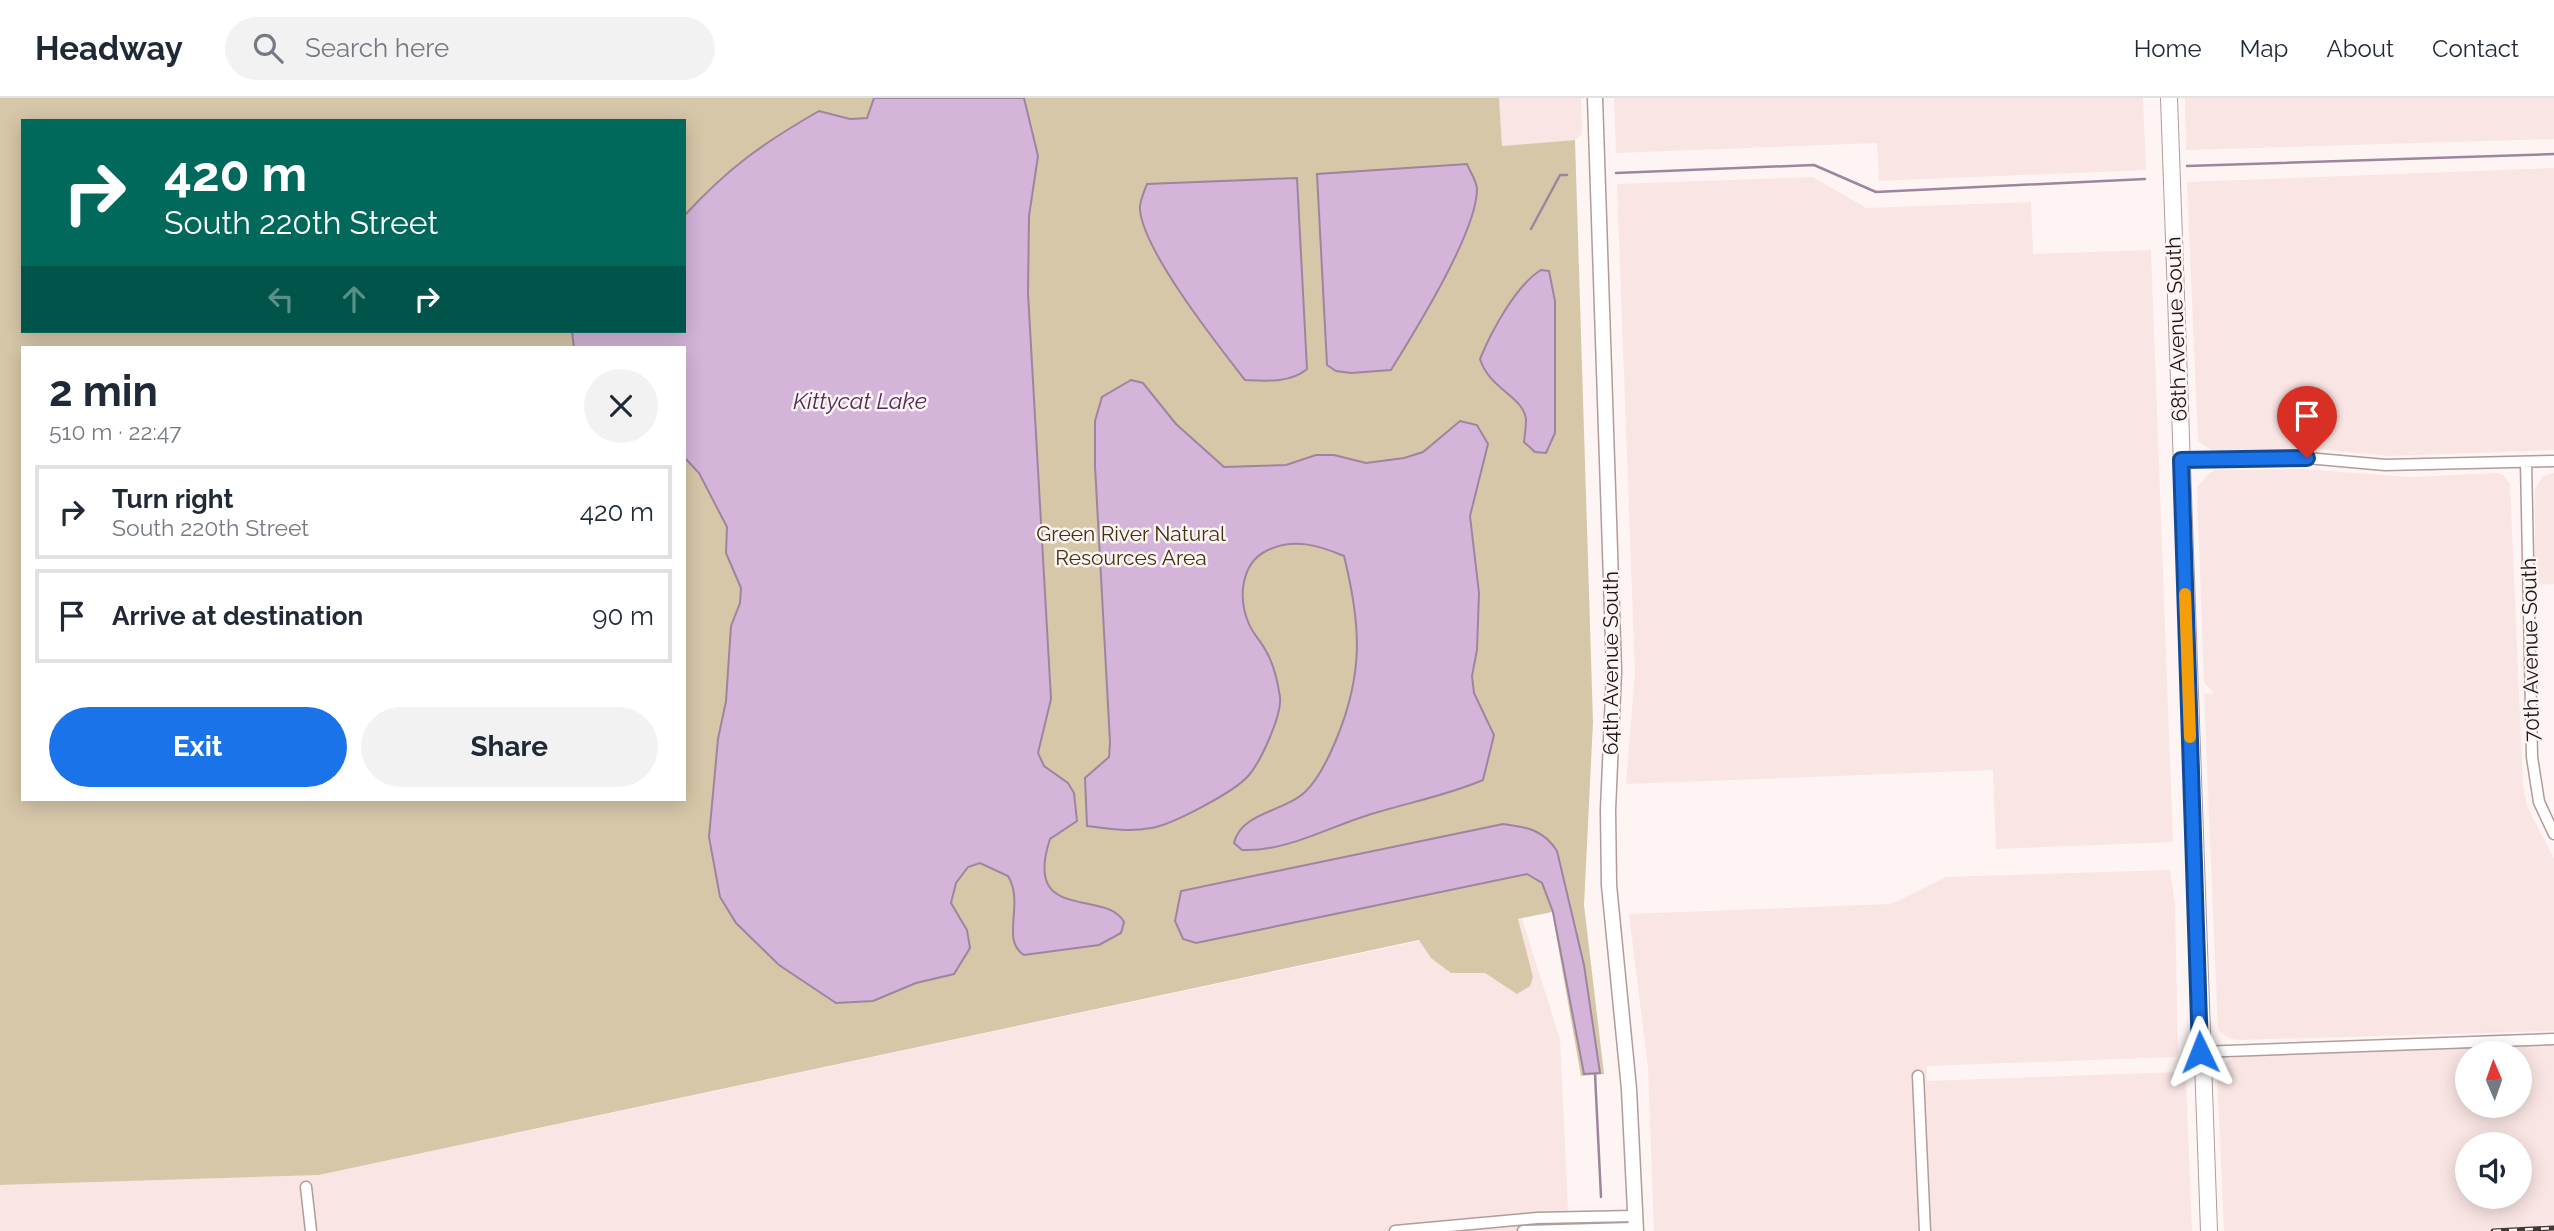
<!DOCTYPE html>
<meta charset="utf-8">
<style>
:root{--surface:#fff;--page:#f2f2f3;--text:#1f2937;--muted:#747a83;--line:#e0e1e3;--accent:#1a73e8}
body{margin:0;font-family:Raleway,sans-serif;background:var(--page);color:var(--text);height:100vh;display:flex;flex-direction:column;font-size:26px;white-space:nowrap}
*{box-sizing:border-box;margin:0}
p{font-size:23px;color:var(--muted)}
.icon{flex:none;width:38px;height:38px;fill:none;stroke:currentColor;stroke-width:2;stroke-linecap:round;stroke-linejoin:round}
.map{position:relative;flex:1;overflow:hidden}
.drawer{position:absolute;left:21px;top:248px;width:665px;height:455px;display:flex;flex-direction:column;background:var(--surface);border-radius:0px;box-shadow:0 4px 18px #0003}
.drawer>*{flex:none}
.top-card{position:absolute;left:21px;top:21px;width:665px;height:214px;border-radius:0px;box-shadow:0 4px 18px #0003;background:#00695c;color:#fff;overflow:hidden}
.needle{width:46px;rotate:358deg}
.buttons{position:absolute;left:2455px;top:943px;display:grid;gap:14px}
.buttons a{display:grid;place-items:center;width:77px;height:77px;border-radius:50%;background:var(--surface);box-shadow:0 4px 18px #0003;font-size:35px}
.pin{position:absolute;display:grid;place-items:center;width:60px;height:60px;color:#fff;margin:-72px -30px;border-radius:50% 50% 50% 0;rotate:-45deg;box-shadow:0 0 7px #0007}
.pin .icon{rotate:45deg}
.me{position:absolute;width:77px;margin:-38px;rotate:358deg;stroke-linejoin:round;filter:drop-shadow(0 0 5px #0008)}
.turn{display:flex;align-items:center;gap:24px;height:147px;padding:0 28px;font-size:32px}
.turn .icon{width:91px;height:91px;stroke-width:2.5}
.turn b{display:block;font-size:49px;line-height:60px}
.lanes{display:flex;align-items:center;height:66px;padding:0 28px;background:#0003;justify-content:center;gap:35px;direction:ltr}
.lanes .off{opacity:.35}
.round{display:grid;place-items:center;flex:none;width:74px;height:74px;border-radius:37px;background:var(--page)}
.head{display:flex;align-items:center;justify-content:space-between;height:119px;padding:0 28px}
h1{font-size:42px;font-weight:700;line-height:52px}
.cta{display:flex;gap:14px;margin-top:auto;padding:14px 28px}
.cta a{flex:1;height:80px;border-radius:42px;background:var(--accent);color:#fff;font-size:28px;font-weight:700;line-height:80px;text-align:center}
.cta a+a{background:var(--page);color:var(--text)}
ul{padding:0;list-style:none}
li{display:flex;align-items:center;gap:21px;height:94px;margin:0 14px 10px;padding:0 14px;border:4px solid var(--line);border-radius:0px}
li div{flex:1}
li b{display:block;font-size:26px}
li em{font-style:normal}
header{display:flex;align-items:center;gap:42px;box-sizing:border-box;height:98px;padding:0 35px;background:var(--surface);border-bottom:2px solid var(--line)}
header strong{font-size:33px}
nav{display:flex;gap:38px;margin-inline-start:auto;font-size:24px}
.search{width:490px;height:63px;background:var(--page);display:flex;align-items:center;gap:18px;box-sizing:border-box;padding:0 24px;border-radius:38px;color:var(--muted);font-size:26px}
.map>svg:first-child{display:block}
.built{fill:#f9e5e4;fill-rule:evenodd}
.green{fill:#d7c7a9;fill-rule:evenodd}
.water{fill:#d4b4d9;stroke:#9e859e;stroke-width:2}
.lines{fill:none;stroke-linecap:round;stroke-linejoin:round}
.stream{stroke:#9e859e;stroke-width:2.5}
.street-casing{stroke:#b29b9a;stroke-width:13}
.secondary-casing{stroke:#b29b9a;stroke-width:17}
.primary-casing{stroke:#b29b9a;stroke-width:18}
.street{stroke:#fff;stroke-width:10}
.secondary{stroke:#fff;stroke-width:14}
.primary{stroke:#fff;stroke-width:16}
.rail-casing{stroke:#403736;stroke-width:5}
.rail{stroke:#fef4f3;stroke-width:2.5;stroke-dasharray:8;stroke-linecap:butt}
.route-casing{stroke:#114b97;stroke-width:18}
.route{stroke:#1a73e8;stroke-width:12}
.slow{stroke:#f59e0b;stroke-width:12}
.labels{text-anchor:middle;dominant-baseline:central;stroke-width:5;stroke-linejoin:round;paint-order:stroke}
.street-label{font-size:21px;fill:#1f1616;stroke:#fef4f3}
.park-label{font-size:21px;fill:#43320f;stroke:#fef4f3}
.water-label{font-size:23px;font-style:italic;fill:#532b5a;stroke:#fef4f3}
</style>
<header>
<strong>Headway</strong>
<div class="search"><svg class="icon" aria-label="search" viewBox="0 0 24 24"><circle cx="10" cy="10" r="6"/><path d="M15 15l6 6"/></svg>Search here</div>
<nav><a>Home</a><a>Map</a><a>About</a><a>Contact</a></nav>
</header>
<div class="map">
<svg width="2554" height="1133" viewBox="0 0 2554 1133">
<rect width="100%" height="100%" fill="#fef4f3"/>
<path class="built" d="M1499 0H1581L1582 36 1575 42 1502 48Z
M1614 0H2143L2146 72 1879 83 1877 45 1616 55Z
M2185 0H2554V41L2186 52Z
M2554 70V352L2388 358 2308 350 2211 352 2198 343 2187 84Z
M1813 79 1866 110 2031 104 2033 156 2151 152 2173 744 1996 751 1993 672 1626 686 1635 575 1617 86Z
M2302 371 2411 379 2497 375 2503 377 2510 386 2523 688 2527 708 2554 761V933L2239 942 2230 941 2218 932 2204 596 2214 595 2204 585 2197 390 2207 377 2215 372Z
M2554 375V486L2535 487V391L2543 378Z
M2170 772 2175 807 2178 956 2174 959 1927 968V983L2176 974 2186 984 2192 1133H1654L1648 970 1629 816 1891 806 1946 779Z
M1522 821 1560 941 1569 1133H0V1087L320 1077Z
M2554 946V1133H2224L2217 975 2228 962 2244 956ZM2468 956H2520V1008H2468ZM2468 1046H2520V1099H2468Z"/>
<path class="green" d="M0 0H1499L1502 48 1575 42 1593 624 1584 807 1604 976 1581 978 1552 814 1518 821 1533 879 1530 888 1517 896 1485 875H1451L1431 860 1419 842 319 1077 0 1087ZM23 23H684V233H23ZM23 250H684V702H23Z"/>
<path class="water" d="M874 0H1024L1038 58 1029 118 1028 195 1051 601 1038 655 1044 668 1068 685 1074 695 1077 723 1050 741C1022 826 1106 790 1124 824L1121 835 1099 847 1024 857C1000 842 1025 806 1008 778L980 765 968 769 956 785 951 805 967 832 970 850 954 876 916 885 873 903 836 905 779 867 736 825 720 799 709 739 718 641 726 603 731 528 740 505 741 490 726 455 727 429 699 375 684 359V250H574L572 233H684V118C728 70 763 45 819 13L850 21 867 20Z
M1467 66C1470 74 1477 83 1477 91 1477 134 1415 233 1391 272L1351 275 1336 273 1327 267 1317 76Z
M1297 80 1307 271C1291 285 1266 283 1245 282 1217 246 1144 154 1140 112 1139 104 1144 94 1147 86Z
M1541 172 1549 173 1555 203V335L1546 355 1535 354 1524 344C1525 336 1526 328 1526 321 1523 298 1489 291 1480 261 1491 234 1516 187 1541 172Z
M1131 282 1143 285 1176 326 1224 369 1286 367 1316 357H1334L1366 365 1404 360 1423 354 1460 323 1477 327 1488 346 1470 418 1479 495 1477 552 1472 578 1474 595 1494 637 1483 682C1448 697 1411 704 1375 715 1332 727 1288 754 1242 752L1234 745C1241 714 1285 714 1306 693 1319 680 1329 659 1336 642 1364 575 1361 527 1344 458 1318 447 1294 440 1268 452 1240 465 1238 501 1249 526 1253 536 1261 543 1266 553 1273 565 1278 585 1280 599 1282 617 1261 663 1249 677 1236 693 1172 727 1151 730 1129 734 1109 731 1087 728L1085 680 1109 659 1110 644 1095 368V323L1102 299Z
M1503 726C1527 729 1544 732 1557 753L1584 867 1600 975 1584 976 1553 814 1542 785 1527 776 1196 845 1183 841 1175 823 1181 793Z"/>
<g class="lines">
<path class="stream" d="M2187 68 2554 56
M1616 75 1814 67 1876 94 2145 81
M1531 131 1560 77H1567
M1595 976 1601 1099"/>
<g class="street-casing">
<path id="street" d="M2181 363 2307 360 2385 367 2554 363
M2526 364 2532 659 2539 704 2554 736
M2200 954 2554 941
M1918 978 1925 1133
M306 1089 311 1133
M1395 1133 1537 1120 1633 1118
M1523 1133 1634 1130"/>
</g>
<g class="secondary-casing">
<path id="secondary" d="M1595 0 1614 573 1608 712 1609 787 1629 991 1636 1133"/>
</g>
<g class="primary-casing">
<path id="primary" d="M2169 0 2209 1133"/>
</g>
<use href="#street" class="street"/>
<use href="#secondary" class="secondary"/>
<use href="#primary" class="primary"/>
<g class="rail-casing">
<path id="rail" d="M2493 1133 2554 1130"/>
</g>
<use href="#rail" class="rail"/>
</g>
<g class="lines">
<g class="route-casing">
<path id="route" d="M2200 954 2181 362 2307 360"/>
</g>
<use href="#route" class="route"/>
<path class="slow" d="M2185 496 2190 639"/>
</g>
<g class="labels">
<g class="street-label">
<text transform="translate(2176 231) rotate(-92)">68th Avenue South</text>
<text transform="translate(2530 552) rotate(-91)">70th Avenue South</text>
<text transform="translate(1610 565) rotate(-90)">64th Avenue South</text>
</g>
<g class="park-label">
<text x="1131" y="435">Green River Natural<tspan x="1131" dy="24">Resources Area</tspan></text>
</g>
<g class="water-label">
<text x="860" y="302">Kittycat Lake</text>
</g>
</g>
</svg>
<div class="buttons">
<a><svg class="needle" viewBox="-14 -14 28 28"><path d="M0-13l5 13h-10z" fill="#e53935"/><path d="M0 13l5-13h-10z" fill="#747a83"/></svg></a>
<a><svg class="icon" aria-label="sound" viewBox="0 0 24 24"><path d="M4 9h4l5-4v14l-5-4H4zM17 9q2 3 0 6"/></svg></a>
</div>
<div class="pin" style="left:2307px;top:360px;background:#d93025"><svg class="icon" aria-label="arrive" viewBox="0 0 24 24"><path d="M6 21V4h12l-3 4 3 4H6"/></svg></div>
<svg class="me" style="left:2200px;top:954px" viewBox="-20 -20 40 40"><path d="M0-17L14 15 0 8-14 15z" fill="#1a73e8" stroke="#fff" stroke-width="4"/></svg>
<div class="top-card">
<div class="turn"><svg class="icon" aria-label="right" viewBox="0 0 24 24"><path d="M7 20v-9h11M14 6l5 5-5 5"/></svg><div><b>420 m</b>South 220th Street</div></div>
<div class="lanes"><svg class="icon off" aria-label="left" viewBox="0 0 24 24"><path d="M17 20v-9H6M10 6l-5 5 5 5"/></svg><svg class="icon off" aria-label="ahead" viewBox="0 0 24 24"><path d="M12 20V5M6 11l6-6 6 6"/></svg><svg class="icon" aria-label="right" viewBox="0 0 24 24"><path d="M7 20v-9h11M14 6l5 5-5 5"/></svg></div>
</div>
<section class="drawer">
<div class="head"><div><h1>2 min</h1><p>510 m · 22:47</p></div><a class="round"><svg class="icon" aria-label="close" viewBox="0 0 24 24"><path d="M6 6l12 12M18 6L6 18"/></svg></a></div>
<ul>
<li><svg class="icon" aria-label="right" viewBox="0 0 24 24"><path d="M7 20v-9h11M14 6l5 5-5 5"/></svg><div><b>Turn right</b><p>South 220th Street</p></div><em>420 m</em></li>
<li><svg class="icon" aria-label="arrive" viewBox="0 0 24 24"><path d="M6 21V4h12l-3 4 3 4H6"/></svg><div><b>Arrive at destination</b></div><em>90 m</em></li>
</ul>
<div class="cta"><a>Exit</a><a>Share</a></div>
</section>
</div>
